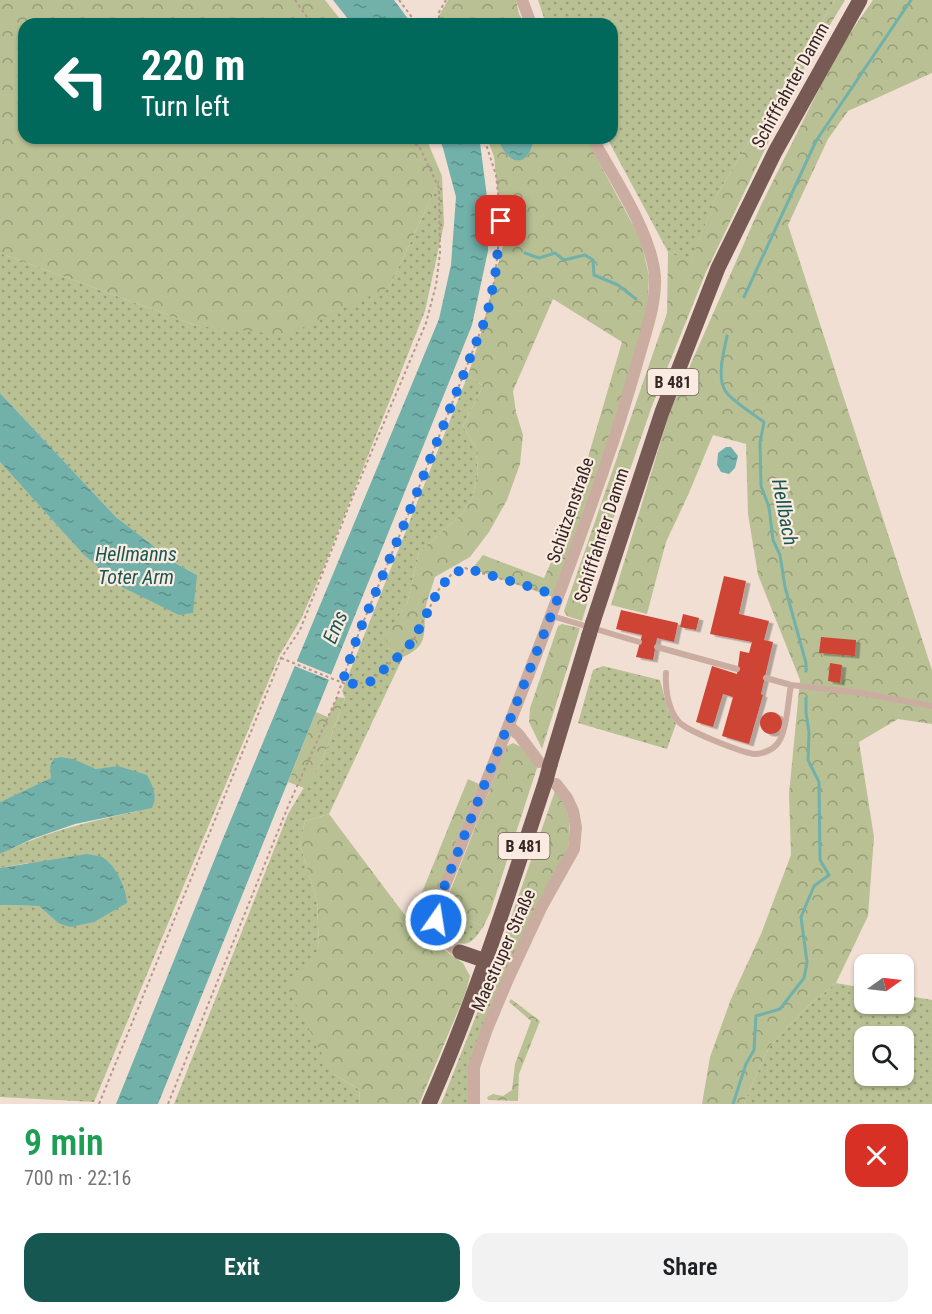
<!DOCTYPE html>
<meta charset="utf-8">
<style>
:root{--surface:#fff;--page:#f2f2f2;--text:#202124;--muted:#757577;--accent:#175752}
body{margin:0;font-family:"Roboto Condensed",sans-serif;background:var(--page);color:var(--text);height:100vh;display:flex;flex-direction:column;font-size:22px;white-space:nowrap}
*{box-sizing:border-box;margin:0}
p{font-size:20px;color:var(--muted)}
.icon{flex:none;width:33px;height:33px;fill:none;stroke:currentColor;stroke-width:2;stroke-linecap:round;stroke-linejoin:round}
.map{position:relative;height:1104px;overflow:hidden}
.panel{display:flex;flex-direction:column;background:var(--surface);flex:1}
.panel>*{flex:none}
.hud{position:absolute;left:18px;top:18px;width:600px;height:126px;border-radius:18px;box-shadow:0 2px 4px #0004;background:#00695c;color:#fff;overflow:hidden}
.needle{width:39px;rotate:76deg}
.tools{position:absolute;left:854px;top:954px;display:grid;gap:12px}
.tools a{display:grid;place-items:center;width:60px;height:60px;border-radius:12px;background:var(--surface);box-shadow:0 2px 4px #0004;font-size:30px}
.pin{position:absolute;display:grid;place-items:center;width:51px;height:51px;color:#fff;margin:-26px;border-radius:12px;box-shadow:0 3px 9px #0006}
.me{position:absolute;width:66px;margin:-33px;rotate:13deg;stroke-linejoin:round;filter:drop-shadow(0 0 4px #0008)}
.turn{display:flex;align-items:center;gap:21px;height:126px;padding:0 24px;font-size:27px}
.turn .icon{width:78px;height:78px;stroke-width:2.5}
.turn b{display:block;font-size:42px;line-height:51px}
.round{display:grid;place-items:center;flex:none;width:63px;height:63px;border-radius:18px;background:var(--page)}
.summary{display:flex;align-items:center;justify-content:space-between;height:102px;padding:0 24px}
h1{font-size:36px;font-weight:600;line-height:45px;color:#1e9e55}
.button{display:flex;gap:12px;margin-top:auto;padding:12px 24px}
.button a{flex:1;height:69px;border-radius:18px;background:var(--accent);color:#fff;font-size:24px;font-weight:600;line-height:69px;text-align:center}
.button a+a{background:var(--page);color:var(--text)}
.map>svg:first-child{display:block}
.grass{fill:url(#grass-dots);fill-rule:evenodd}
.forest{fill:url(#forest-crowns)}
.water{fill:url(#water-ripples)}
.pier{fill:#f2dfd4}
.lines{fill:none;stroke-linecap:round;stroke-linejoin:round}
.stream{stroke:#72b0aa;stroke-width:3}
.building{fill:#ce4436;filter:url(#shadow)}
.path{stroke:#b6978a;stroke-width:2;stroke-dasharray:3 3;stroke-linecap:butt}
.lane{stroke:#caada0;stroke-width:6}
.street{stroke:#caada0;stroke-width:12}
.primary{stroke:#775a53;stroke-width:15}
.primary-bridge{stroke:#775a53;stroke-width:15}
.route{stroke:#1a73e8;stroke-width:10;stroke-dasharray:0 18}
.labels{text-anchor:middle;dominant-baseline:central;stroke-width:4.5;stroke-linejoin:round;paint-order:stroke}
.shield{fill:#faeae0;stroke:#6f615c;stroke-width:1.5}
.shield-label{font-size:16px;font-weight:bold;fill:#332624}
.street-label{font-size:18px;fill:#332624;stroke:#faeae0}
.water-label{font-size:20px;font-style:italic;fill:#175752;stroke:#faeae0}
</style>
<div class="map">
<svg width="932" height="1104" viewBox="0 0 932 1104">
<defs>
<pattern id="grass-dots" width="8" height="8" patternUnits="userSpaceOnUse" patternTransform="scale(1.5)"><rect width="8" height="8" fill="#b9c194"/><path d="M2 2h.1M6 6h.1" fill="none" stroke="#979d79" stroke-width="1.8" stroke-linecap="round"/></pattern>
<pattern id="forest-crowns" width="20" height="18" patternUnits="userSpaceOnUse" patternTransform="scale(1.5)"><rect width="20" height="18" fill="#b9c194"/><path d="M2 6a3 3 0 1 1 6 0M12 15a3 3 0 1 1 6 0" fill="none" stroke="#979d79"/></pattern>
<pattern id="water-ripples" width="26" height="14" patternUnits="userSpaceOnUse" patternTransform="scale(1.5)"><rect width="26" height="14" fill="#72b0aa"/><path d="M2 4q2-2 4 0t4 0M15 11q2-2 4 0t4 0" fill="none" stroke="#5e8f8a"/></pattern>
<filter id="shadow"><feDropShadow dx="4.5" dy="2.5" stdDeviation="0" flood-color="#0004"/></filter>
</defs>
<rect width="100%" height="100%" fill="#f2dfd4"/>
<path class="grass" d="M538 0H835L718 193 690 263 668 252 607 138H612V24H546Z
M442 176 444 224 425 311 324 567 301 619 279 656 94 1102 0 1097V905L39 906 58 923 28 863 0 868V854C47 831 88 822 138 811L118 766C112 767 104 769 98 769 82 768 75 755 54 758L50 766 52 778 0 802V462L82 553 197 575 177 564 116 517 0 393V253L198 326 389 287Z
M468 375 483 386 463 426 476 448 478 472 472 499 462 514 419 552 407 604 386 636 389 648 403 657 329 814 305 821 300 844 317 901 319 950 332 1073 360 1090 359 1104H174L288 814 309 779 321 764 345 698 342 691Z
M603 666 660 680 668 710 676 724 667 749 578 723 593 670Z
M444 907 483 927C472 943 469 947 450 941L439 915Z
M836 983 864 988V1004H903V995L932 1000V1104H745L744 1102 769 1047 809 1005ZM864 1036H903V1076H864Z
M483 998 493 1002 469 1104H441Z"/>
<path class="forest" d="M0 0H325L344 24H24V138H426L442 176 389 287 287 335 198 326 0 253Z
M448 0H516L519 14 525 24H434Z
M835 0H845L804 68 706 272 652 406 610 528 582 621 567 616 564 611 667 313 668 252 690 262 718 193Z
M873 0H932V73L848 111 828 139 788 225 932 670V724L898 719 859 742 874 837 868 916 836 983 809 1005 769 1047 744 1102 745 1104H702L710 1057 731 999 761 934 791 855 789 794 800 680 758 575 748 514 746 444 713 435 689 493 666 542 647 614 611 605 670 411 761 205 839 49Z
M487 138H586L641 240 649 276 647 317 623 396 553 597 472 569 483 555 544 578 569 522 622 342 553 299 513 391 516 412 523 435 520 464 507 500 489 532 470 557 435 577C432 588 425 604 425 614 424 637 427 646 403 657L389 648 385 636 407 604 419 552 462 514 472 499 478 472 476 448 463 426 483 386 468 375 479 341 503 245 494 157Z
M562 624 580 628 542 749 529 722 530 708 558 626Z
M337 697 345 698 321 764 304 788 288 782 316 712 328 717Z
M513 743 523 748 537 768 490 913 483 927 444 907 504 753 507 746Z
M468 779 479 784 427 916 430 940 463 963 470 976 466 992 419 1104H359L360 1090 332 1073 286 985 319 950 317 901 300 844 305 821 329 814 410 922Z
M555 791C571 811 571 824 568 849L493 1002 483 998Z
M511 999 540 1021 519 1074 518 1101 488 1100 487 1097 493 1094 503 1096 512 1090 515 1064 531 1021 509 1002Z"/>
<path class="water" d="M333 0H394L412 24H352Z
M439 138H479L480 143 489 212 488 251 472 325 158 1104H116L222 841 439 319 451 265 456 197 443 148Z
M498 138H534C528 171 507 165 498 138Z
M0 393 116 517 177 564 197 575 193 613 179 615 122 587 82 553 0 462Z
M726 447H731L738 456 735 468 729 474 721 472 717 465 718 453Z
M61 757 73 759 96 769 118 766 147 775C153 787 158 795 152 808L75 824 32 839 0 854V802L51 778 50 766 54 758Z
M87 854C92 855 98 856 102 857 116 865 126 888 127 903L94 922 70 927 58 923 39 906 0 905V868Z"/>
<path class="pier" d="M294 660 334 676 332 681 292 665Z"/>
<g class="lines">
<path class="stream" d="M525 253 539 258 555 253 564 260 585 255 593 260 594 275 618 285 636 299
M744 297 816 141 911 0
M727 336C724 351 716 378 726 392 734 402 753 414 764 422L760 443 761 486 769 507 773 540 780 555 785 587 806 663V671
M733 1104 746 1064 754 1050 756 1016 780 1009 804 978 807 962 801 917 814 886 829 875 820 860 819 782 808 760 809 732 806 713V698"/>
</g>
<path class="building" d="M724 576 746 581 739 614 769 621 764 640 773 642 761 694 763 695 749 744 722 736 733 697 723 694 713 727 696 722 712 666 737 674 740 651 749 653 752 642 710 634Z
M621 610 678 623 674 642 657 638 653 660 636 657 642 635 616 629Z
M683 614 699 618 696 630 680 627Z
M821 637 856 640 855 656 819 653Z
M830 663 842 665 840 683 828 681Z
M760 723a11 11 0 1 1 22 0a11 11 0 1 1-22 0Z"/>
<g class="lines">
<path class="path" d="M295 0 312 24
M399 0 417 24
M442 24 438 14 446 0
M281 658 348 685 370 682 413 641 439 589 451 575 465 568 548 593
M99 1104 281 658 300 630 355 491 426 323 436 285 440 253 439 188 419 146 403 138
M168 1104 289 804 337 697 359 632 408 515 487 315 495 277 501 221 496 175 484 138"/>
<path class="lane" d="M552 616 639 642
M657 647 737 669
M666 673C665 689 668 709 678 721 686 731 741 752 754 754 762 754 773 750 778 743 787 731 788 700 791 685
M766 678 791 685 861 693 932 706"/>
<path class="street" d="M522 0 531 24
M509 726 519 735 539 762
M460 952C440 941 435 927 437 905 499 751 561 597 614 439 623 411 632 382 640 353 647 328 656 303 655 277 652 234 613 176 592 138
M474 1104V1067L487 1029 508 979 542 906 574 849 576 827 573 811 567 798 556 784"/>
<path class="primary" d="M593 622 662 412 718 268 775 152 860 0
M550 765 589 635
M460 952 486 961
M429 1104C476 998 510 889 546 780"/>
<path class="primary-bridge" d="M589 635 593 622
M546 780 550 765"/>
</g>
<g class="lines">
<path class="route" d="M436 920 437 905 558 598 541 590 465 568 451 575 439 589 413 641 399 656 370 682 358 684 342 683 359 632 408 515 487 315 495 277 501 221"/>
</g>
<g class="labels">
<g class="shield">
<rect x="647.5" y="369" width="51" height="26" rx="4.5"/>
<rect x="498.5" y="833" width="51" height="26" rx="4.5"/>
</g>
<g class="shield-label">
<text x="673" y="382">B 481</text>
<text x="524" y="846">B 481</text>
</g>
<g class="street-label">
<text transform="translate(790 85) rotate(-61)">Schifffahrter Damm</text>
<text transform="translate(570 510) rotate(-71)">Schützenstraße</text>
<text transform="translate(601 535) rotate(-72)">Schifffahrter Damm</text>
<text transform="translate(503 950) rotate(-66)">Maestruper Straße</text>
</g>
<g class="water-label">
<text transform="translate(785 512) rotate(79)">Hellbach</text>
<text x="136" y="554">Hellmanns<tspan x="136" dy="23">Toter Arm</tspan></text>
<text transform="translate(335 627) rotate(-67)">Ems</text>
</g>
</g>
</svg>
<div class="tools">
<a><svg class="needle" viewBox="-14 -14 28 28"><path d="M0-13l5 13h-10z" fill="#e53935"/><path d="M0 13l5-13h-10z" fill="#757577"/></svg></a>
<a><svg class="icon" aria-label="search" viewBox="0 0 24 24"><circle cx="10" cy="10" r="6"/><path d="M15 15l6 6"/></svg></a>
</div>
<div class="pin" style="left:501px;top:221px;background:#d93025"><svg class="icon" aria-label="arrive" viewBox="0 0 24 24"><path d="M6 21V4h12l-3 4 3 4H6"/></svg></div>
<svg class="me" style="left:436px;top:920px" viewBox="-20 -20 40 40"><circle r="17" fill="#1a73e8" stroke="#fff" stroke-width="3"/><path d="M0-11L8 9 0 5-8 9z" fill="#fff"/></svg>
<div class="hud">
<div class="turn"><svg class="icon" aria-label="left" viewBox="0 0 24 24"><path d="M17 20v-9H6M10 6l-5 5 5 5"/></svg><div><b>220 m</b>Turn left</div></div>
</div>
</div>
<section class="panel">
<div class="summary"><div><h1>9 min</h1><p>700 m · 22:16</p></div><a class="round" style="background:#d93025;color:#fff"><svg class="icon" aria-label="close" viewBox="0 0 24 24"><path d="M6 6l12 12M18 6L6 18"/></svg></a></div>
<div class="button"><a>Exit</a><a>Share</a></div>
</section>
